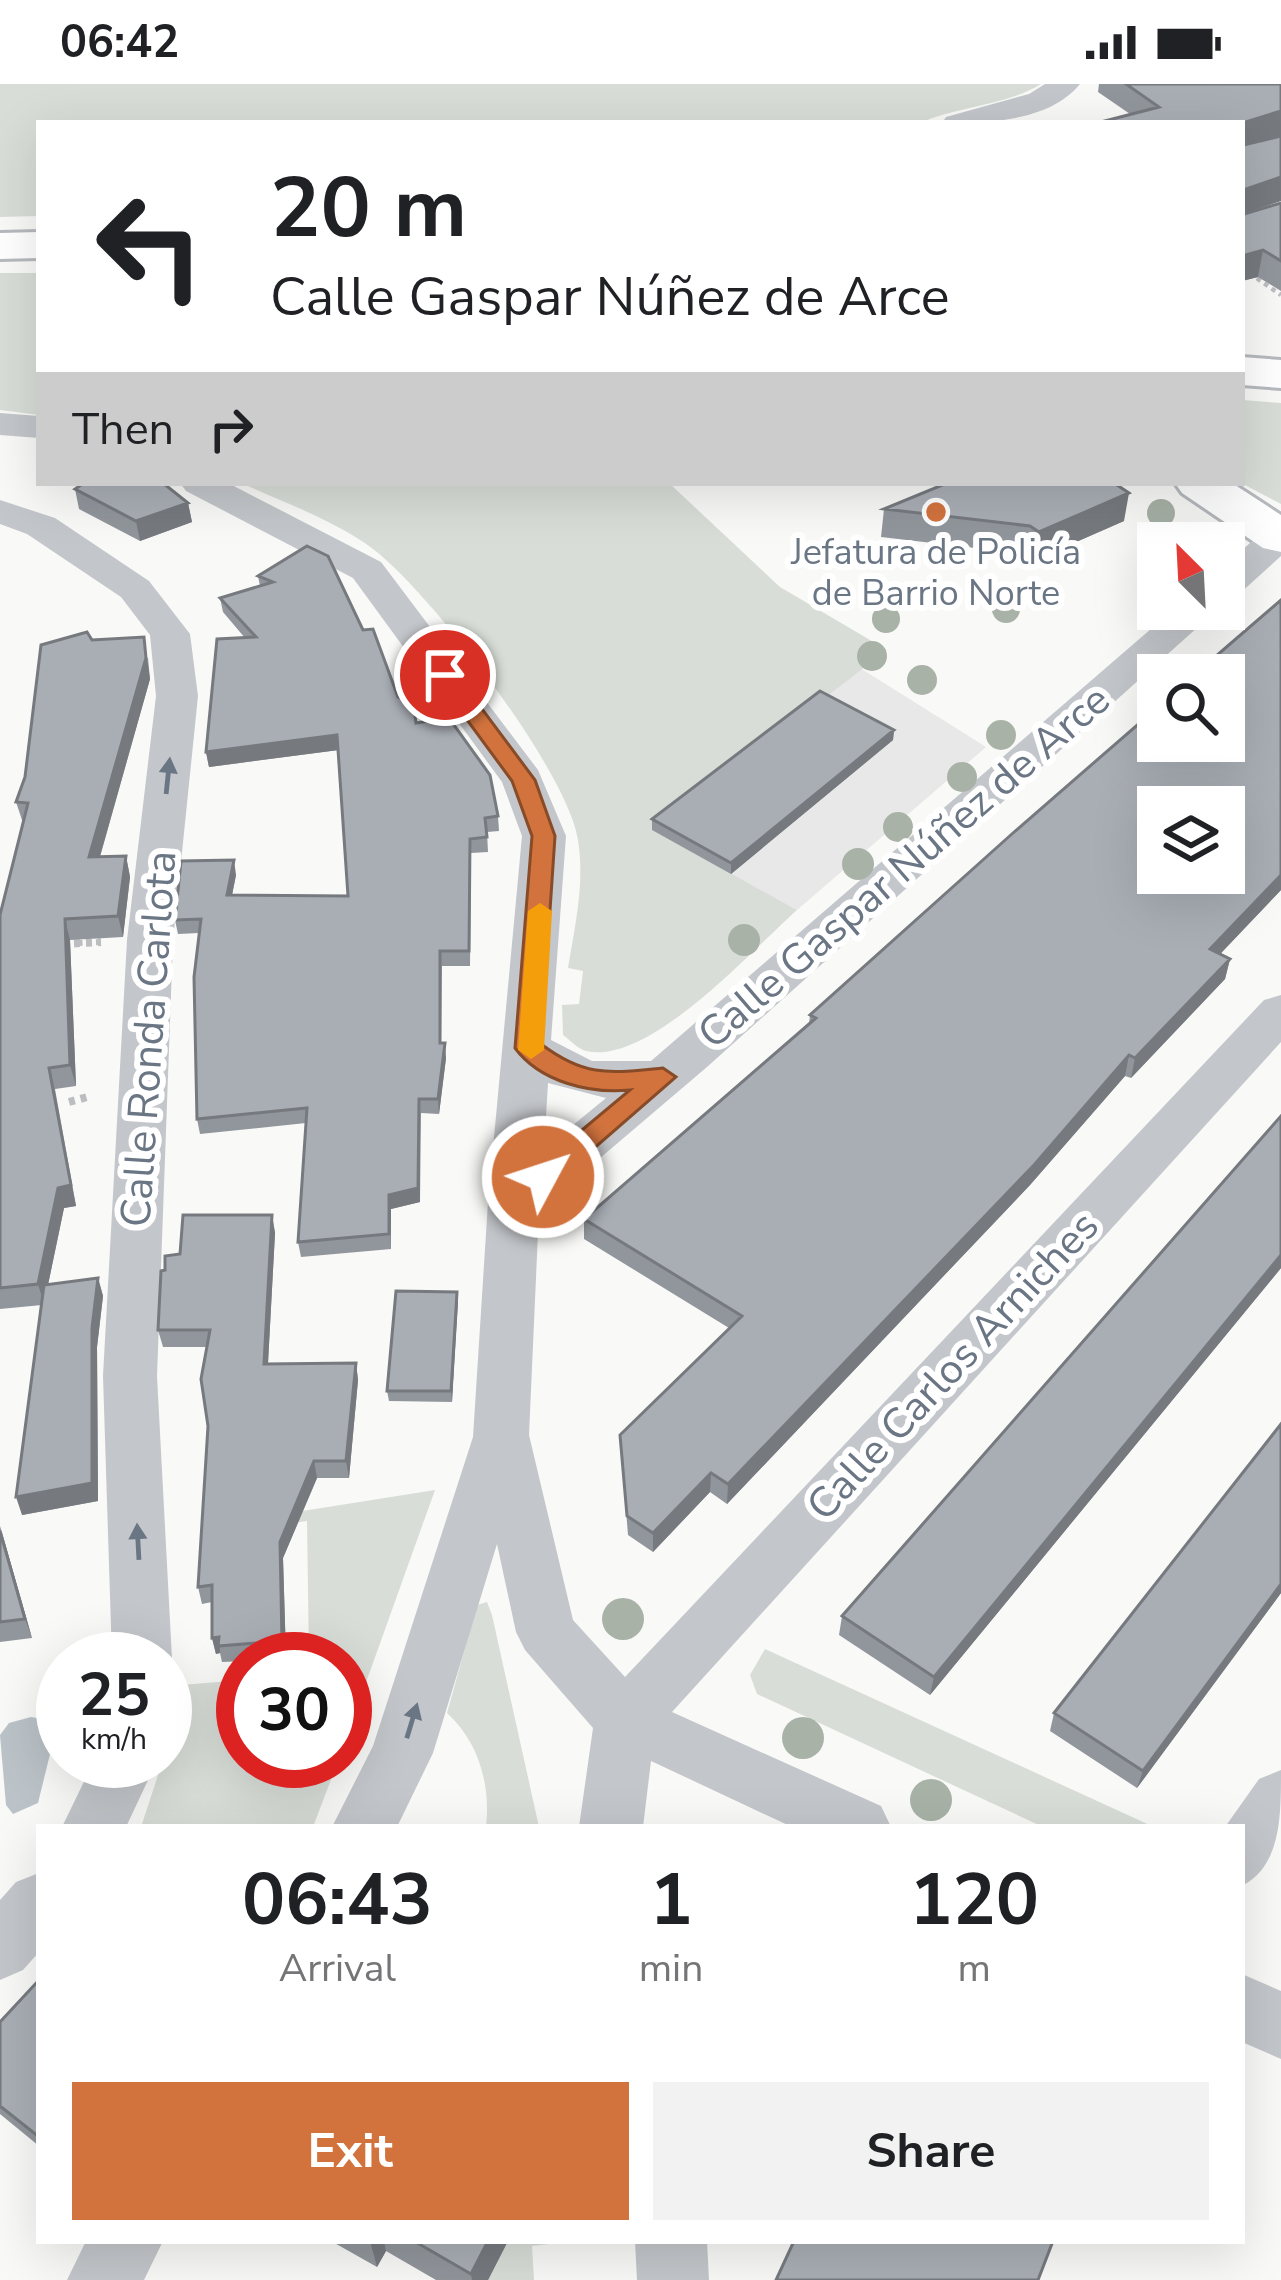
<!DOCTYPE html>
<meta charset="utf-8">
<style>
:root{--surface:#fff;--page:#f2f2f2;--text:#202124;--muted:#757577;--accent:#d2733e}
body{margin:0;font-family:"Nunito Sans",sans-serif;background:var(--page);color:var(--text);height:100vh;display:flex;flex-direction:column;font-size:45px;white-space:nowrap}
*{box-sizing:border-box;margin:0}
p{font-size:39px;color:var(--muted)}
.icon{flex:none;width:66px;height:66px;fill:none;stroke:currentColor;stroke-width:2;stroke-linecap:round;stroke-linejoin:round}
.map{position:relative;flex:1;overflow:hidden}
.drawer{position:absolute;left:36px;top:1740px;width:1209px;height:420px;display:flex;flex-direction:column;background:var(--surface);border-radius:0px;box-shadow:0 12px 48px #0002}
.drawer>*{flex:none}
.banner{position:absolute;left:36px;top:36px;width:1209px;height:366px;border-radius:0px;box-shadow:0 12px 48px #0002;background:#fff;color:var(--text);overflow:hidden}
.needle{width:78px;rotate:336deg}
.buttons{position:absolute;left:1137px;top:438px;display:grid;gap:24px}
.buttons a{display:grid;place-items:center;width:108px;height:108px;border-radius:0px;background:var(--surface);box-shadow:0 12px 48px #0002;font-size:60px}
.speed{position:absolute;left:36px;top:1548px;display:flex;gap:24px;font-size:60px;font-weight:700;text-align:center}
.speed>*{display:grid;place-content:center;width:156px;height:156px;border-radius:50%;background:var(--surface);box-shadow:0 12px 48px #0002;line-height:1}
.speed small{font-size:30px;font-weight:400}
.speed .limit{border:18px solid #d22;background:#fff;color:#111}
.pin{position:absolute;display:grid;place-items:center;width:102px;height:102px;color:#fff;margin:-51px;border:6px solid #fff;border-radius:50%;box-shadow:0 3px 12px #0007}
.me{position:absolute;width:132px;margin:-66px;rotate:50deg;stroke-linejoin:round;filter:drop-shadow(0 0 9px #0008)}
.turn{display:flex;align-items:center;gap:42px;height:252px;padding:0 36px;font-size:54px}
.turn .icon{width:156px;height:156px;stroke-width:2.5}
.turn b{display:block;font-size:84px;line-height:102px}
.then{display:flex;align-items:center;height:114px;padding:0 36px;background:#0003;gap:24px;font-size:45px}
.eta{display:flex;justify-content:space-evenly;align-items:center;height:204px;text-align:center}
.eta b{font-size:72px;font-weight:700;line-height:84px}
.button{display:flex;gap:24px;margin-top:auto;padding:24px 36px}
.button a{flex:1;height:138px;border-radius:0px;background:var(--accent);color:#fff;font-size:48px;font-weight:700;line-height:138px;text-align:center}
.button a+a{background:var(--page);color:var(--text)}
.status{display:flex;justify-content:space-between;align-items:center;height:84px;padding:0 60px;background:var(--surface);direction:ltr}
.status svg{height:33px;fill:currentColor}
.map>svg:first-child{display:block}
.built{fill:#e7e8e7}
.green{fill:#d8ded7}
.water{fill:#bbc3c8}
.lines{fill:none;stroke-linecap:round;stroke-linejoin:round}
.secondary-casing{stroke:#b6b9be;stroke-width:6}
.path-far2{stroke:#bbbdc0;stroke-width:4.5;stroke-dasharray:4.5 4.5;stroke-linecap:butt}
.path-far1{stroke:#bbbdc0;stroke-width:6;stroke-dasharray:4.5 4.5;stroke-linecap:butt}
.path{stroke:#bbbdc0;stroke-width:8;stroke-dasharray:6 6;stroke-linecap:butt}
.street{fill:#c3c6ca;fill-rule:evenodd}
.secondary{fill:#fff;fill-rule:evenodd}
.tree{fill:#a8b2a7}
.wall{fill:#91969c}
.shaded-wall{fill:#767a7f}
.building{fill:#a9aeb5;stroke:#767a7f;stroke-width:3;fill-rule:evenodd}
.oneway{fill:#6b7685}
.route{fill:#d2733e;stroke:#884b28;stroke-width:3}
.slow{fill:#f59e0b}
.poi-dot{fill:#d2733e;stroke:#fff;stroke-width:4.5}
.labels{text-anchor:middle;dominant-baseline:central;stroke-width:12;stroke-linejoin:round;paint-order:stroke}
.far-poi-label{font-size:36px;fill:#6b7685;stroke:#fff}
.street-label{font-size:42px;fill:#6b7685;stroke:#fff}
</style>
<div class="status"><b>06:42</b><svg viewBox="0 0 49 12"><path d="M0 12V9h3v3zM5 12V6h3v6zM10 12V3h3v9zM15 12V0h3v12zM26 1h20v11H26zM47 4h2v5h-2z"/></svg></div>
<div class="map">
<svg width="1281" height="2196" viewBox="0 0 1281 2196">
<rect width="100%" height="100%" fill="#f9f9f7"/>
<path class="built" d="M860 584 986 663 797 826 652 746Z"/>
<path class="green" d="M0 0H1041C1006 22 958 22 920 39H39V132L0 133Z
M0 189H39V331L0 326Z
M1242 316 1281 319V420L1241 399Z
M241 399H669L780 503 887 566 653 746 797 826C752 866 649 982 586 967 578 965 570 956 563 951L562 921 579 920 583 887 568 884C575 841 585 800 578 756 567 686 430 508 373 465 336 437 283 418 241 399Z
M435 1406 345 1657V1575H309L307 1437 293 1439 290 1429Z
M487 1518 492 1531 539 1743H486C491 1700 478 1657 447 1629L477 1521Z
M765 1565 1154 1743H1043L757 1610 750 1591Z
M243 1596V1677H338L313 1743H141L176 1636 181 1601Z
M508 2157H574L532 2162 534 2196H488Z"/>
<path class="water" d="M31 1633 48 1636 53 1658 38 1719 13 1730 6 1721 0 1651 9 1639Z"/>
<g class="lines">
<g class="secondary-casing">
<path id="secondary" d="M39 148V174L0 175V149Z
M1242 273 1281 276V304L1242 301Z
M1175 399H1232L1281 431V468L1263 464 1182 409Z"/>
</g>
<path class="path-far2" d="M1242 184 1281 211"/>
<path class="path-far1" d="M78 859 101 858"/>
<path class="path" d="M62 860 101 858
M69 1018 91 1012"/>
<path class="street" d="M1045 0H1080C1049 38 987 39 942 39L946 33 1029 10Z
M0 329 39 332V354L0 351Z
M180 399H228L381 478 538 686 566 752 551 956 592 977H651L1174 525H1218L707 983 539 1126 529 1351 573 1536 625 1593 1264 916 1281 911V958L672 1628 881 1722 891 1743H792L651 1677 643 1743H579L593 1644 525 1566 516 1548 497 1460 433 1669 397 1743H332L373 1662 473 1353 488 1118 522 752 502 698 353 494 186 407ZM548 999 606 1014 544 1065Z
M0 416 55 434 149 497 190 550 198 612 173 856 157 1292 172 1575 165 1590V1575H112L103 1292 127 856 156 612 150 551 121 513 27 450 0 440Z
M1281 440V472L1238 511 1224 515V482L1267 444Z
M94 1677H157L126 1743H62Z
M1281 1686C1281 1734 1281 1781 1242 1802V1743H1225L1259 1695Z
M39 1789V1868L23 1886 0 1896V1816L16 1798Z
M1242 1890 1281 1907V1975L1242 1958Z
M86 2157H163L144 2196H67Z
M635 2157H707L709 2196H637Z"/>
<use href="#secondary" class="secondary"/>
</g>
<g class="tree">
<circle cx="1161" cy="429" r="14"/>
<circle cx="1006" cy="525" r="14"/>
<circle cx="886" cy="535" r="14"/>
<circle cx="872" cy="572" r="15"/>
<circle cx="922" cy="596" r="15"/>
<circle cx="1001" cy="651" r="15"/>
<circle cx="962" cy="693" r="15"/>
<circle cx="898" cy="743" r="15"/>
<circle cx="858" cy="780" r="16"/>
<circle cx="744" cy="856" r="16"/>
<circle cx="623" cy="1535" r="21"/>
<circle cx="803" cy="1654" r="21"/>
<circle cx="931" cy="1716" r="21"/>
</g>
<path class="wall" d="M1099 0H1281V51L1263 57 1247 129 1281 119V207L1258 193 1242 197V39L1130 30 1098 8Z
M75 405 188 419 192 438 140 457 79 425Z
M884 425 1124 437 1035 476 1026 470 881 453Z
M307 462 363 546 398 613 416 639 498 732 499 747 487 748 488 768 471 769 470 882H442L441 959 446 974 439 1030 421 1029 420 1118 391 1125V1165L301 1173 298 1158 306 1039 200 1050 197 1035 199 849 178 850 175 836 236 791 232 811 348 812 338 666 209 683 206 668 245 554 223 528 220 514 260 502 258 492Z
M1281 516V806L1220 870 1230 875 1225 895 1131 994 1125 992 1030 1101 727 1420 710 1408 653 1468 628 1451 620 1351 729 1244 584 1155V1135L809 940 810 931Z
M92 556 148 574 150 595 100 773 126 772 130 793 123 853 70 856 76 1002 55 1005 76 1122 64 1124 48 1201 98 1194 103 1212 97 1263 98 1417 22 1431 42 1221 0 1225V831L23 739 16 718Z
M894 646 893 656 731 790 652 746V735Z
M1281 1032V1184L930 1611 839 1551 842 1532Z
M272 1131 275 1149 268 1280 356 1279 358 1296 349 1394H317L283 1474 286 1573 243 1575V1577L222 1578 220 1569 216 1570 212 1554V1518L202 1520 198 1503 208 1342 207 1263H163L158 1246 165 1186 180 1170Z
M457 1208 452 1318 389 1317 387 1307Z
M1281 1340V1509L1137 1704 1050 1647 1054 1629Z
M0 1442 32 1554 0 1558Z
M39 1896V2062L0 2030V1938Z
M331 2157H508L488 2196H436L386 2167 377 2183Z"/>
<path class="shaded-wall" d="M1281 27V51L1242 63V39Z
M1281 93V117L1242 130 1243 106Z
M1263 166 1258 193 1242 197V172Z
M1129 409 1124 437 1035 476 1039 448Z
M188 419 192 438 140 457 136 437Z
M144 553 150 595 94 793 89 773Z
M894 646 893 656 731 790V779Z
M337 651 339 666 209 683 206 668Z
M126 772 130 793 123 853 118 832Z
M234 776 236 791 229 826 227 811Z
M1281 791V806L1205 886 1210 865Z
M65 835 70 856 76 1002 70 981Z
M1230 875 1225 895 1131 994 1135 974Z
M445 959 446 974 439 1030 438 1015Z
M1129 971 1125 992 1030 1101 727 1420 728 1400Z
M49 984 76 1122 64 1124 44 1220 38 1200Z
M419 1015 420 1118 391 1125V1165L389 1111Z
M272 1131 275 1149 267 1297 264 1280Z
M1281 1171V1184L930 1611 934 1593Z
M98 1194 103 1212 97 1263 98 1417 22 1431 16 1413 92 1244Z
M457 1208 458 1219 452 1318 451 1307Z
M356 1279 358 1296 349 1394 346 1377Z
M314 1377 317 1394 283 1474 286 1573 282 1557 280 1458Z
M711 1389 710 1408 653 1468V1449Z
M0 1442 32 1554 25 1535Z
M1281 1500V1509L1137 1704 1143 1687Z
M219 1553 220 1569 216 1570 212 1554Z
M370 2157H384L386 2167 377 2183Z
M488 2157H508L488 2196H472L471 2190Z"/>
<path class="building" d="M1126 0H1281V27L1242 39 1244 61 1281 52V93L1243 106 1244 130 1281 119V177L1263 166 1242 172V39H1097L1159 23Z
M84 399H163L188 419 136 437 75 405Z
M947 399H1114L1129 409 1039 448 1030 442 884 425Z
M307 462 328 472 363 546 373 545 398 613 413 618 416 639 449 634 490 691 498 732 485 734 487 753 470 755 469 867H440V959H445L438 1015H419L418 1104 389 1111V1150L298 1158 307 1024 197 1035 194 893 201 835 175 836 181 777 234 776 227 811 348 812 337 651 206 668 217 555 256 553 220 514 273 498 258 492Z
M1281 516V791L1210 865 1230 875 1135 974 1129 971 1034 1081 728 1400 711 1389 653 1449 627 1432 620 1351 742 1232 584 1135 816 934 810 931 1013 749 1158 623V657H1224V591H1194ZM1158 723H1224V789H1158Z
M87 548 92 556 144 553 146 574 89 773 126 772 118 832 65 835 70 981 49 984 71 1101 58 1104 38 1200 0 1204V831L28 719 16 718 25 693 41 561Z
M820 607 894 646 731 779 652 735Z
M1281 1032V1171L934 1593 842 1532Z
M183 1131H272L264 1280 356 1279 346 1377H314L280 1458 282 1557 218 1562 219 1553 212 1554V1501L198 1503 208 1342 201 1295 210 1246H158L161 1187 165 1186V1172L180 1170Z
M98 1194 92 1244V1399L16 1413 44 1201Z
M396 1207 457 1208 451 1307H387Z
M1281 1340V1500L1143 1687 1054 1629Z
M0 1447 25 1535 0 1538Z
M39 1896V2053L0 2022V1938Z
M414 2157H488L471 2190Z
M794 2157H1053L1038 2196H776Z"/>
<defs><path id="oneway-solid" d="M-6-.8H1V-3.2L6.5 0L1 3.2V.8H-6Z" transform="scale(3)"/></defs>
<g class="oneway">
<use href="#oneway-solid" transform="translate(168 692) rotate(-84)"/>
<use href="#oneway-solid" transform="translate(138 1458) rotate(-93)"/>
<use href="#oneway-solid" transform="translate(412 1637) rotate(-73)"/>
</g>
<path class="route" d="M445 584 453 586 535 696 555 752 541 960C586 994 610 989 663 984L676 993 553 1100H534L530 1093 534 1086 630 1006C590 1010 540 998 515 964L532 752 512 697 434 591Z"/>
<path class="slow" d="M540 819 552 827 544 966 531 975 518 966 528 827Z"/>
<circle class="poi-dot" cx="936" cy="428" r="12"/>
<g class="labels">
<g class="far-poi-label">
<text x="936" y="468">Jefatura de Policía<tspan x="936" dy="41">de Barrio Norte</tspan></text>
</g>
<g class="street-label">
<text transform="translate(904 783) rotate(-41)">Calle Gaspar Núñez de Arce</text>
<text transform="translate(149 955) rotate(-86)">Calle Ronda Carlota</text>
<text transform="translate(953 1282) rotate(-47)">Calle Carlos Arniches</text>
</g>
</g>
</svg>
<div class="buttons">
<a><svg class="needle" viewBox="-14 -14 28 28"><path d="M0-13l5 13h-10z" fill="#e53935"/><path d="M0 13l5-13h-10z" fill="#757577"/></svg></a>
<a><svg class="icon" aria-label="search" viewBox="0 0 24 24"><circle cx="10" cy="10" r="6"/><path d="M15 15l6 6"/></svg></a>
<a><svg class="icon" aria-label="layers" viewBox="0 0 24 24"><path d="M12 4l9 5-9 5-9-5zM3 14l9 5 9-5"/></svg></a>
</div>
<div class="speed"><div>25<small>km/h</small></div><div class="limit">30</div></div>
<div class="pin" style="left:445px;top:591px;background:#d93025"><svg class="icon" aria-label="arrive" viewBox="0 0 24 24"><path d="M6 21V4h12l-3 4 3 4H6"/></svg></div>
<svg class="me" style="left:543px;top:1093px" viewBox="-20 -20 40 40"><circle r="17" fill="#d2733e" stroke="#fff" stroke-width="3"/><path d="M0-11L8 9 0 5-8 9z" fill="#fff"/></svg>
<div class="banner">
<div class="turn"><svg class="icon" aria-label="left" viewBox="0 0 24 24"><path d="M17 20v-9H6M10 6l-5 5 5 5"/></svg><div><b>20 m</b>Calle Gaspar Núñez de Arce</div></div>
<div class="then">Then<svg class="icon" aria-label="right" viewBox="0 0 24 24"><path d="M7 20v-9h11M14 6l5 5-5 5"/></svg></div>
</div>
<section class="drawer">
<div class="eta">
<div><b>06:43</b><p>Arrival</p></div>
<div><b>1</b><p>min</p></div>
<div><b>120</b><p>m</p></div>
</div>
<div class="button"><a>Exit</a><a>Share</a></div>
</section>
</div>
